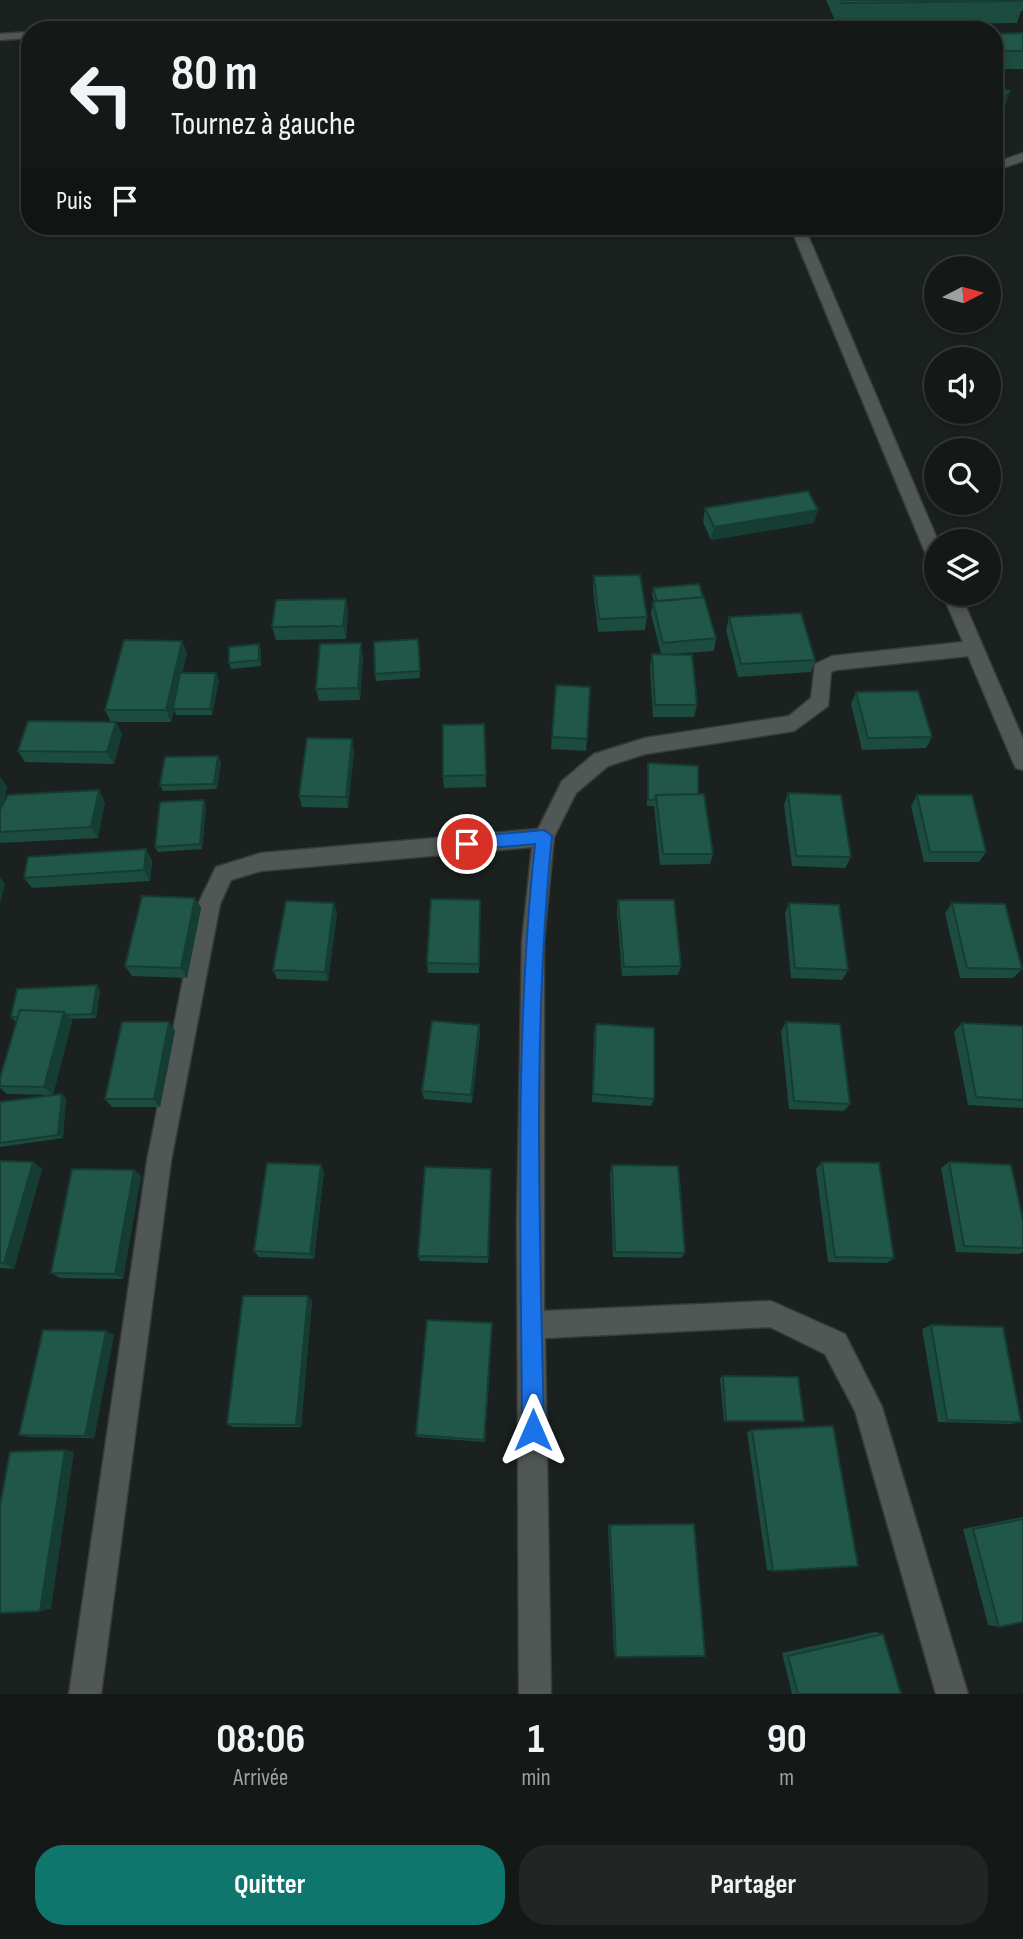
<!DOCTYPE html>
<html lang="fr">
<meta charset="utf-8">
<style>
:root{--surface:#141917;--page:#212624;--text:#f1f3f6;--muted:#9da0a1;--line:#333836;--accent:#0f766e}
body{margin:0;font-family:"Sofia Sans Condensed",sans-serif;background:var(--page);color:var(--text);height:100vh;display:flex;flex-direction:column;font-size:26px;white-space:nowrap}
*{box-sizing:border-box;margin:0}
p{font-size:23px;color:var(--muted)}
.icon{flex:none;width:38px;height:38px;fill:none;stroke:currentColor;stroke-width:2;stroke-linecap:round;stroke-linejoin:round}
.map{position:relative;height:1694px;overflow:hidden}
.panel{display:flex;flex-direction:column;background:var(--surface);flex:1}
.panel>*{flex:none}
.hud{position:absolute;left:21px;top:21px;width:982px;height:214px;border-radius:28px;box-shadow:0 4px 10px #0003,0 0 0 2px var(--line);background:#141917;color:var(--text);overflow:hidden}
.needle{width:46px;rotate:84deg}
.tools{position:absolute;left:924px;top:256px;display:grid;gap:14px}
.tools a{display:grid;place-items:center;width:77px;height:77px;border-radius:50%;background:var(--surface);box-shadow:0 4px 10px #0003,0 0 0 2px var(--line);font-size:35px}
.pin{position:absolute;display:grid;place-items:center;width:60px;height:60px;color:#fff;margin:-30px;border:4px solid #fff;border-radius:50%;box-shadow:0 2px 7px #0007}
.me{position:absolute;width:77px;margin:-38px;rotate:0deg;stroke-linejoin:round;filter:drop-shadow(0 0 5px #0008)}
.turn{display:flex;align-items:center;gap:24px;height:147px;padding:0 35px;font-size:32px}
.turn .icon{width:91px;height:91px;stroke-width:2.5}
.turn b{display:block;font-size:49px;line-height:60px}
.then{display:flex;align-items:center;height:66px;padding:0 35px;background:#0003;gap:14px;font-size:26px}
.eta{display:flex;justify-content:space-evenly;align-items:center;height:119px;text-align:center}
.eta b{font-size:42px;font-weight:700;line-height:49px}
.primary-button{display:flex;gap:14px;margin-top:auto;padding:14px 35px}
.primary-button a{flex:1;height:80px;border-radius:28px;background:var(--accent);color:#fff;font-size:28px;font-weight:700;line-height:80px;text-align:center}
.primary-button a+a{background:var(--page);color:var(--text)}
.map>svg:first-child{display:block}
.lines{fill:none;stroke-linecap:round;stroke-linejoin:round}
.street-casing{stroke:#373b3a;stroke-width:3}
.street{fill:#505754;fill-rule:evenodd}
.wall{fill:#1c4b3f}
.shaded-wall{fill:#163d33}
.building{fill:#205749;stroke:#163d33;stroke-width:2}
.route{fill:#1a73e8;stroke:#114b97;stroke-width:2}
</style>
<div class="map">
<svg width="1023" height="1694" viewBox="0 0 1023 1694">
<rect width="100%" height="100%" fill="#1b211f"/>
<g class="lines">
<g class="street-casing">
<path id="street" d="M120 27H329L334 30H115Z
M30 32V38L0 40V34Z
M1023 153V161L994 171V163Z
M790 226H804L938 541 936 563 927 557Z
M942 593H960L1023 739V770L1016 768 1013 762 968 656 836 670 831 672 828 706 794 731 645 754 608 766 576 793 554 837 544 941V1311L771 1301 845 1334 882 1407 968 1694H936L855 1411 825 1354 770 1327 545 1338 551 1694H519L517 1222 522 941 532 847 261 871 231 880 220 904 171 1161 101 1694H69L147 1161 198 904 216 867 261 853 538 829 562 781 594 754 645 738 789 716 811 698 815 664 832 656 963 642Z"/>
</g>
<use href="#street" class="street"/>
</g>
<path class="wall" d="M826 0H1023V11H1021L1017 23 837 25Z
M1023 33V69H994V34Z
M705 508 814 523 711 540 703 522Z
M594 576 647 617 645 630 598 632 593 589Z
M653 588 716 638 714 651 674 654 697 705 694 717H653L650 667 652 654H661L651 614 653 602 654 601 652 595Z
M346 599 348 612 346 639 276 640 272 627Z
M729 617 815 660 811 672 738 677 726 630Z
M418 639 420 678 376 681 375 674Z
M182 641 187 653 182 673 219 680 212 715H176L174 710 171 722H111L105 710Z
M261 651V666L231 669 229 663Z
M363 656 360 700 319 701 316 689Z
M556 685 587 739 586 751 551 749Z
M856 692 932 737 926 748 862 750 851 704Z
M116 722 122 734 114 764 25 762 18 751Z
M484 724 486 787 444 788 443 776Z
M354 751 348 808 302 807 299 796Z
M221 762 217 789 163 791 160 785Z
M648 763 698 794 713 854 710 864 660 865 654 806H647V769Z
M0 777 7 787 4 803 105 802 98 838 0 843Z
M788 793 851 857 845 868 792 866 784 805Z
M917 795 986 852 979 862H924L911 806Z
M206 806 202 849 158 852 155 847Z
M152 860 150 881 32 888 24 878Z
M195 898 201 908 187 978 132 976 125 966Z
M480 900 479 973H428L427 963Z
M618 900 681 966 678 975 622 976 617 911Z
M334 903 337 913 328 981 277 979 273 970Z
M789 903 848 970 842 980 791 978 785 913Z
M952 903 1022 969 1013 978H960L945 913Z
M97 985 100 990 96 1018 70 1019 72 1021 53 1095 66 1098 63 1138 0 1147V1102L51 1095 7 1094 0 1088V1078L16 1022 11 1017Z
M169 1022 175 1031 160 1107H112L105 1099Z
M786 1022 850 1104 844 1111 789 1109 781 1031Z
M962 1023 1023 1026V1108L968 1105 954 1032Z
M596 1024 654 1099 651 1106 592 1102 594 1032Z
M479 1025 480 1034 472 1103 424 1099 422 1091Z
M0 1161 42 1169 14 1269 0 1268Z
M822 1162 894 1258 887 1263 828 1262 816 1169Z
M949 1162 1023 1221V1252L1019 1254 956 1252 941 1168Z
M321 1165 324 1172 314 1259 259 1257 254 1251Z
M612 1165 685 1253 681 1258 613 1257 610 1172Z
M491 1169 488 1263 420 1261 418 1256Z
M134 1170 141 1176 123 1279 60 1278 51 1273Z
M308 1296 312 1301 301 1427H233L227 1424Z
M492 1323 485 1442 418 1437 416 1435Z
M931 1325 1021 1422 1011 1424 938 1422 922 1329Z
M114 1335 94 1438 29 1437 19 1435Z
M723 1376 804 1421 801 1422H724L720 1378Z
M752 1430 773 1571 767 1570 747 1432Z
M1023 1517V1622L999 1627 988 1625 963 1529Z
M694 1524 616 1657 614 1654 608 1525Z
M875 1632 883 1634 901 1694H792L782 1653Z"/>
<path class="shaded-wall" d="M1010 91 1004 110 994 120V108Z
M818 510 814 523 711 540 714 527Z
M346 599 348 612 346 639 343 626Z
M182 641 187 653 171 722 166 710Z
M361 643 363 656 360 700 358 688Z
M259 644 261 651V666L259 660Z
M216 673 219 680 212 715 210 709Z
M116 722 122 734 114 764 107 752Z
M352 739 354 751 348 808 346 797Z
M218 756 221 762 217 789 214 784Z
M0 777 7 787 0 825Z
M99 790 105 802 98 838 91 827Z
M204 800 206 806 202 849 200 844Z
M146 849 152 860 150 881 144 870Z
M0 877 5 884 0 904Z
M195 898 201 908 187 978 181 968Z
M334 903 337 913 328 981 325 972Z
M97 985 100 990 96 1018 92 1014Z
M64 1012 72 1021 53 1095 44 1087Z
M169 1022 175 1031 160 1107 154 1099Z
M479 1025 480 1034 472 1103 471 1095Z
M62 1094 66 1098 63 1138 58 1135Z
M33 1162 42 1169 14 1269 4 1263Z
M321 1165 324 1172 314 1259 310 1254Z
M134 1170 141 1176 123 1279 115 1274Z
M308 1296 312 1301 301 1427 296 1425Z
M492 1323V1327L485 1442 484 1440Z
M106 1331 114 1335 94 1438 85 1436Z
M65 1450 74 1452 51 1609 40 1611Z"/>
<path class="building" d="M840 0H1023V1L841 3Z
M1023 33V51H994V34Z
M1003 89 1010 91 994 108V98Z
M808 491 818 510 714 527 705 508Z
M640 575 647 617 599 619 594 576Z
M699 584 703 597 657 601 653 588Z
M704 597 716 638 663 643 653 602Z
M346 599 343 626 272 627 276 600Z
M801 613 815 660 741 664 729 617Z
M418 639 420 671 375 674 374 642Z
M124 640 182 641 166 710H105Z
M361 643 358 688 316 689 320 644Z
M259 644V660L229 663V647Z
M652 654 692 655 697 705H655Z
M180 673H216L210 709H173Z
M556 685 590 687 587 739 552 737Z
M918 691 932 737 868 738 856 692Z
M28 721 116 722 107 752 18 751Z
M484 724 486 775 443 776V725Z
M307 738 352 739 346 797 299 796Z
M218 756 214 784 160 785 165 757Z
M648 763 698 766V794L656 795 655 800H648Z
M99 790 91 827 0 832V810L8 795Z
M788 793 841 795 851 857 796 856Z
M704 794 713 854H663L656 795Z
M917 795H972L986 852H930Z
M204 800 200 844 155 847 160 802Z
M146 849 144 870 24 878 28 857Z
M142 896 195 898 181 968 125 966Z
M431 899 480 900 479 964 427 963Z
M618 900H674L681 966 624 967Z
M286 901 334 903 325 972 273 970Z
M789 903 839 905 848 970 795 968Z
M952 903 1005 904 1022 969 967 968Z
M97 985 92 1014 66 1015 64 1012 20 1010 18 1017H11L17 989Z
M20 1010 64 1012 44 1087 0 1086V1078Z
M432 1021 479 1025 471 1095 422 1091Z
M122 1022H169L154 1099H105Z
M786 1022 840 1024 850 1104 794 1101Z
M962 1023 1023 1026V1100L976 1097Z
M596 1024 654 1028V1099L593 1094Z
M62 1094 58 1135 0 1143V1102Z
M0 1161 33 1162 4 1263H0Z
M822 1162 879 1163 894 1258 835 1257Z
M949 1162 1011 1165 1023 1221V1248L964 1246Z
M267 1163 321 1165 310 1254 254 1251Z
M612 1165 678 1166 685 1253 615 1252Z
M425 1167 491 1169 488 1257 418 1256Z
M72 1169 134 1170 115 1274 51 1273Z
M243 1296H308L296 1425 227 1424Z
M427 1320 492 1323 484 1440 416 1435Z
M931 1325 1003 1327 1021 1422 947 1420Z
M43 1330 106 1331 85 1436 19 1435Z
M723 1376 798 1377 804 1421H726Z
M833 1426 858 1566 773 1571 752 1430Z
M65 1450 40 1611 0 1613V1506L10 1452Z
M1023 1519V1622L999 1627 973 1529Z
M694 1524 705 1656 616 1657 610 1525Z
M883 1634 901 1694H798L788 1656Z"/>
<path class="route" d="M544 830 552 836C532 1033 540 1232 544 1430L541 1438 533 1441 526 1438 522 1430C521 1235 514 1038 535 844L467 850 459 844 467 837Z"/>
</svg>
<div class="tools">
<a><svg class="needle" viewBox="-14 -14 28 28"><path d="M0-13l5 13h-10z" fill="#e53935"/><path d="M0 13l5-13h-10z" fill="#9da0a1"/></svg></a>
<a><svg class="icon" aria-label="sound" viewBox="0 0 24 24"><path d="M4 9h4l5-4v14l-5-4H4zM17 9q2 3 0 6"/></svg></a>
<a><svg class="icon" aria-label="search" viewBox="0 0 24 24"><circle cx="10" cy="10" r="6"/><path d="M15 15l6 6"/></svg></a>
<a><svg class="icon" aria-label="layers" viewBox="0 0 24 24"><path d="M12 4l9 5-9 5-9-5zM3 14l9 5 9-5"/></svg></a>
</div>
<div class="pin" style="left:467px;top:844px;background:#d93025"><svg class="icon" aria-label="arrive" viewBox="0 0 24 24"><path d="M6 21V4h12l-3 4 3 4H6"/></svg></div>
<svg class="me" style="left:533px;top:1430px" viewBox="-20 -20 40 40"><path d="M0-17L14 15 0 8-14 15z" fill="#1a73e8" stroke="#fff" stroke-width="4"/></svg>
<div class="hud">
<div class="turn"><svg class="icon" aria-label="left" viewBox="0 0 24 24"><path d="M17 20v-9H6M10 6l-5 5 5 5"/></svg><div><b>80 m</b>Tournez à gauche</div></div>
<div class="then">Puis<svg class="icon" aria-label="arrive" viewBox="0 0 24 24"><path d="M6 21V4h12l-3 4 3 4H6"/></svg></div>
</div>
</div>
<section class="panel">
<div class="eta">
<div><b>08:06</b><p>Arrivée</p></div>
<div><b>1</b><p>min</p></div>
<div><b>90</b><p>m</p></div>
</div>
<div class="primary-button"><a>Quitter</a><a>Partager</a></div>
</section>
